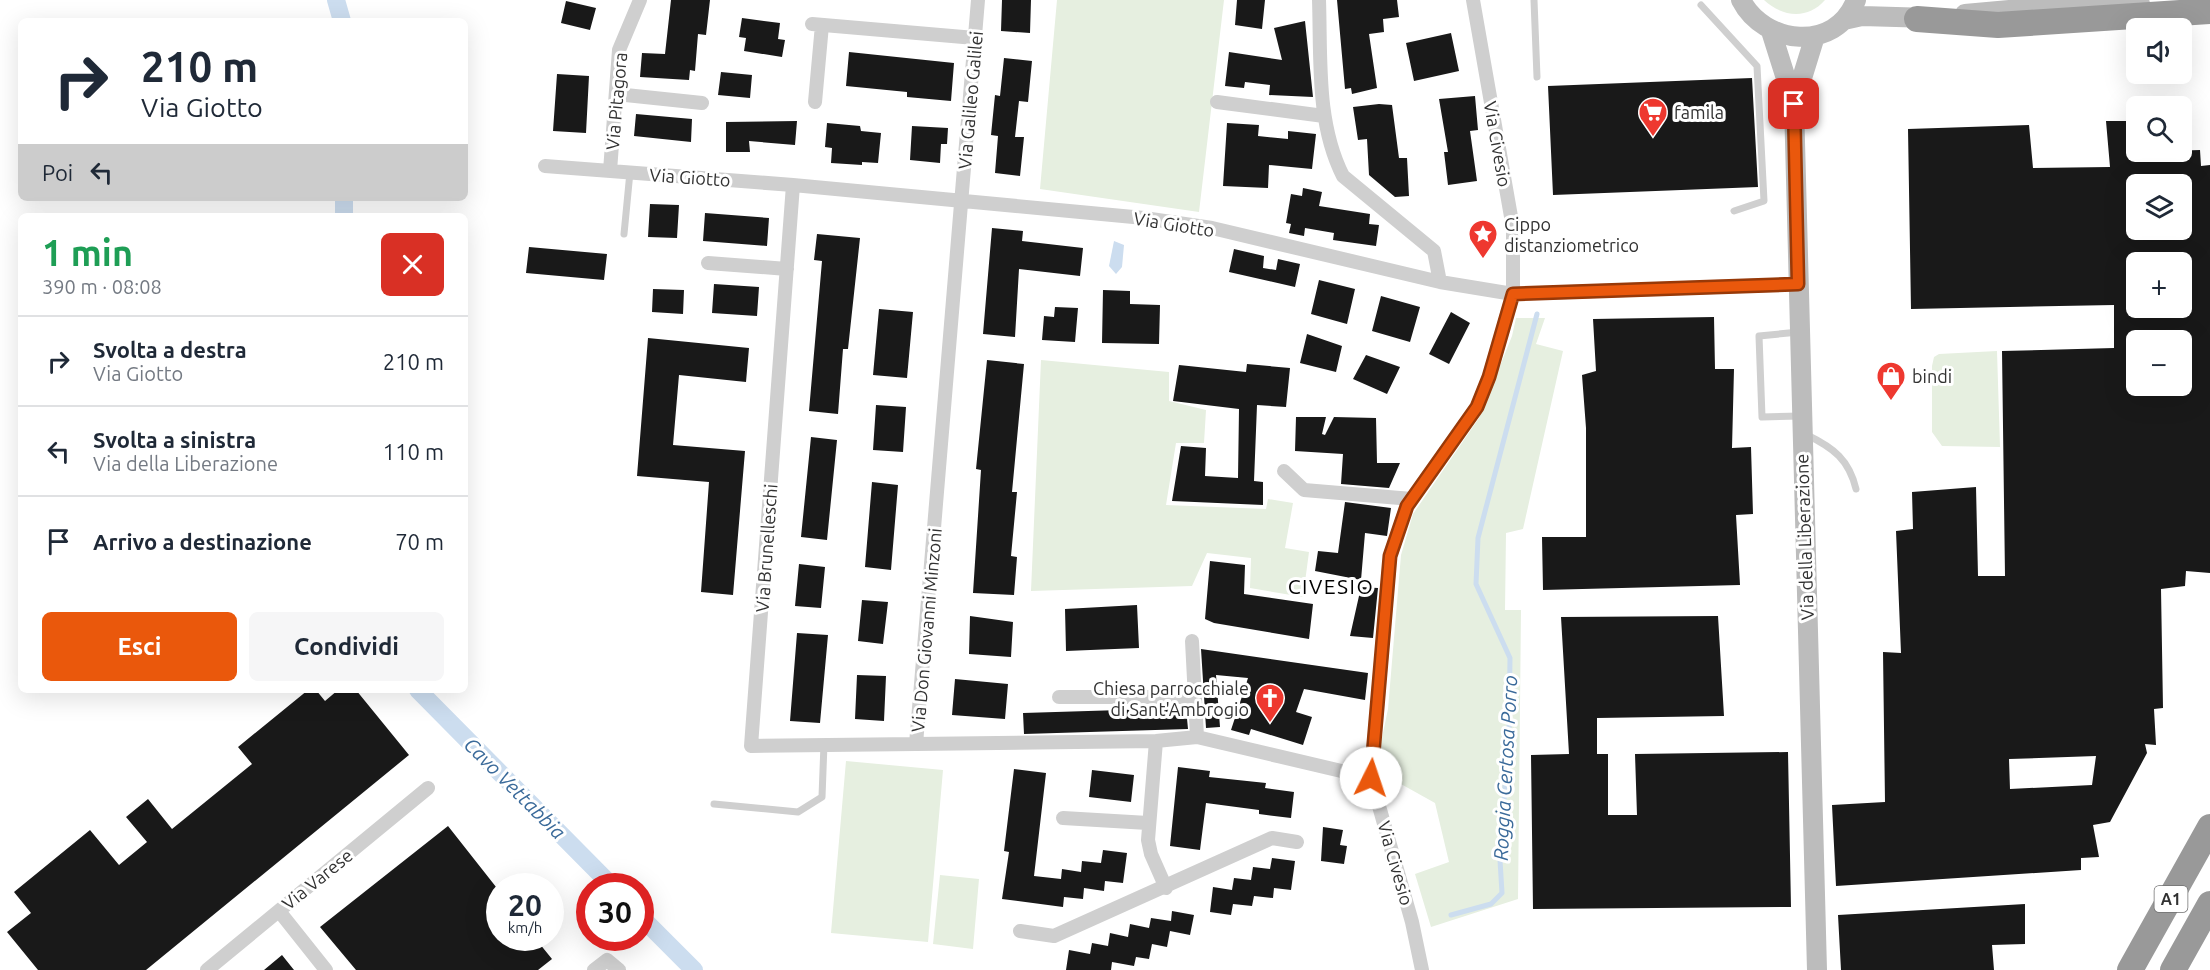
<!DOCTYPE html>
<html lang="it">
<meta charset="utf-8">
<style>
:root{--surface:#fff;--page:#f6f6f7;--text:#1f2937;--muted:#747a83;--line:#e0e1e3;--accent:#ea580c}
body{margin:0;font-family:Ubuntu,sans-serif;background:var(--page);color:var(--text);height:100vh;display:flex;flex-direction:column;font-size:22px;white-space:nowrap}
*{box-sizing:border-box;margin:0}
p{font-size:20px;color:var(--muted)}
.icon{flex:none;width:33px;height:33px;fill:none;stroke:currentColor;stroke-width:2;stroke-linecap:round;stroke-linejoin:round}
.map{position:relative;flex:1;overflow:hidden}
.side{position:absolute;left:18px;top:213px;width:450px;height:480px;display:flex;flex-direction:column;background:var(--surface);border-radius:9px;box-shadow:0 6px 24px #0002}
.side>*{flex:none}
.banner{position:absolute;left:18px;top:18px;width:450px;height:183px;border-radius:9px;box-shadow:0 6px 24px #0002;background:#fff;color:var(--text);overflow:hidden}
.fabs{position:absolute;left:2126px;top:18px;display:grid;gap:12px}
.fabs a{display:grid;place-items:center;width:66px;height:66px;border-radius:9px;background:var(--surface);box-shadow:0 6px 24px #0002;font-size:30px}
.speed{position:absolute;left:486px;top:873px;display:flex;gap:12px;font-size:30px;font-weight:700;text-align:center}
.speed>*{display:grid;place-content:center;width:78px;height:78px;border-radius:50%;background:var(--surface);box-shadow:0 6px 24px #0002;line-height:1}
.speed small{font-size:15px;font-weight:400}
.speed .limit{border:9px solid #d22;background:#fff;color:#111}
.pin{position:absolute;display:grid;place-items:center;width:51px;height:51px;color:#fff;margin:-26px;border-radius:12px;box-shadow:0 3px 9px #0006}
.me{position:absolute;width:66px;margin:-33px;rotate:4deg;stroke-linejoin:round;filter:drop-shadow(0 0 4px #0008)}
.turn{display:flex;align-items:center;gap:21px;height:126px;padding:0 24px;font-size:27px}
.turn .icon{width:78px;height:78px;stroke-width:2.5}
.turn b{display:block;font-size:42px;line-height:51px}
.then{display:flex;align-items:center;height:57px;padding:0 24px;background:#0003;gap:12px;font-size:22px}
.round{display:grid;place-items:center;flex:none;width:63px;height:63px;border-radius:9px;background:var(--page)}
.summary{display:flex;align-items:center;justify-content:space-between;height:102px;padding:0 24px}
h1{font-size:36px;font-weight:700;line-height:45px;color:#1e9e55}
.button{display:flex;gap:12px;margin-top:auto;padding:12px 24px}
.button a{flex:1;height:69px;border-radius:9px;background:var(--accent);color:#fff;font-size:24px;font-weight:700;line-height:69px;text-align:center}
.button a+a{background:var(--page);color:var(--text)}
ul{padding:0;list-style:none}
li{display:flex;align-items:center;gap:18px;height:90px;padding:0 24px;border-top:2px solid var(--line)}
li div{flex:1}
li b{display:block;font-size:22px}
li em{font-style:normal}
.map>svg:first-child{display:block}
.green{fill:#e6efe0}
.water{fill:#ccddef}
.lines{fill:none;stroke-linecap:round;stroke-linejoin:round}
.stream{stroke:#ccddef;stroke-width:5}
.canal{stroke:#ccddef;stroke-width:18}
.building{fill:#191919;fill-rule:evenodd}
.lane{stroke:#cfcfcf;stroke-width:7}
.street{stroke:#cfcfcf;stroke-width:14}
.secondary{stroke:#bcbcbc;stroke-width:20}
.highway{stroke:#999;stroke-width:26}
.route-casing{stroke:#983908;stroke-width:15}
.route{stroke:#ea580c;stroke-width:10}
.labels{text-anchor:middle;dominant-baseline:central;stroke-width:6;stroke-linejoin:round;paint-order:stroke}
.shield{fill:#fff;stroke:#707070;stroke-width:1.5}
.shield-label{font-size:16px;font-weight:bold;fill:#323232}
.street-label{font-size:18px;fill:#323232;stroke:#fff}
.poi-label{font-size:18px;fill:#323232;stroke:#fff;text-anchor:start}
.water-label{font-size:20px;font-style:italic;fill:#3a6a9a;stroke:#fff}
.quarter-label{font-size:21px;letter-spacing:1.5px;fill:#000;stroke:#fff}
</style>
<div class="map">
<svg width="2210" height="970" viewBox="0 0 2210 970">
<rect width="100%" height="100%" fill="#fff"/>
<path class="green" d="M1057 0H1224L1199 212 1040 189Z
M1764 0H1825C1808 20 1782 17 1764 0Z
M1516 318H1545L1536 344 1563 351 1523 529 1506 533 1505 610H1521L1518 899 1431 927 1415 874 1449 862 1435 803 1383 774 1379 752 1388 709 1401 555 1413 514 1479 418 1512 336Z
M1997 351 2000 447 1942 446 1932 432V366L1934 357 1939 354Z
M1041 360 1169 372V401L1206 410 1204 443H1176L1166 505 1266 509 1268 499 1293 503 1285 548 1309 552 1303 597 1250 588 1251 558 1207 553 1192 586 1031 591Z
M846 761 943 770 928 942 831 933Z
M940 875 979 879 973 949 933 944Z"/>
<path class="water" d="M1114 241 1124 245 1122 267 1116 274 1109 266Z"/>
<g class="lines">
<path class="stream" d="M1451 915 1491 904 1502 893 1500 860 1509 727 1510 658 1476 584 1478 538 1537 314"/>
<path class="canal" d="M336 0 342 21
M344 216V198
M418 690 612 886
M640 916 694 970"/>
</g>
<path class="building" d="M671 0H710L706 35 698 34 695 71 690 70 689 80 640 77 642 53 665 54Z
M1002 0H1031L1030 33 1001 31Z
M1237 0H1265L1262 29 1235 25Z
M1337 0H1397L1399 17 1383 19 1384 32 1369 34 1377 88 1352 94 1351 88 1345 89Z
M566 1 596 8 590 30 561 23Z
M742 18 780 23 778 39 785 40 782 57 744 51 746 38 739 37Z
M1305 21 1313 97 1269 95 1270 85 1245 82 1244 88 1225 86 1229 52 1282 60 1274 28Z
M1451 33 1459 71 1414 81 1406 43Z
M849 52 954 63 951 101 907 97V92L846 86Z
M1004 58 1032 61 1028 102 1019 101 1015 137H1024L1020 176 995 173 998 136 991 135 995 95 1000 96Z
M721 72 752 75 750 98 718 95Z
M557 74 589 76 586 133 553 131Z
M1752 78 1758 187 1553 195 1548 86Z
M1475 96 1478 130 1470 131 1477 181 1448 185 1444 152H1448L1439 99Z
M1379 104 1392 105 1399 158H1407L1409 196 1395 197 1369 175 1367 139 1358 140 1353 107Z
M636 114 692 119 691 142 634 136Z
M797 121 795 145 749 141 750 152H726V122Z
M2106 121H2136V152L2200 150 2201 166 2210 165V573L2186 571 2185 586 2161 589 2163 708 2154 709 2156 745 2145 744 2147 753 2110 822 2093 825 2099 857 2081 858V870L1836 886 1832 805 1885 802 1883 652 1901 653 1896 531 1913 529 1912 492 1976 487 1978 576H2005L2002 351 2114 348V305L1911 309 1908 129 2029 125 2033 168 2110 167ZM2136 184H2181V230H2136ZM2136 262H2181V308H2136ZM2136 340H2181V386H2136ZM2096 756 2092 785 2010 789 2009 759Z
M827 123 860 126 861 131 881 133 878 163 862 162V165L831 163 832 148 825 147Z
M1227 123 1259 125 1258 136 1288 139V131L1316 134 1312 169 1269 165 1268 188 1223 186Z
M912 126 948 128 947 144H941L940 163 910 160Z
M1303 188 1322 192 1319 206 1370 214 1369 224 1379 225 1376 246 1333 240 1334 233 1305 228 1304 236 1289 233 1291 224 1286 223 1291 194 1302 196Z
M650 204 679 205 677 238 648 237Z
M705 213 769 218 767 246 703 241Z
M992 228 1023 231 1022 241 1083 248 1080 276 1019 269 1015 337 983 334Z
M817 234 860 238 848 349H843L838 414 809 411 822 261 814 260Z
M529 247 607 254 604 280 526 273Z
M1234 249 1264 256 1263 268 1276 270 1278 259 1300 264 1295 287 1229 272Z
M1319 280 1355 289 1347 324 1311 314Z
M714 284 759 287 757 316 712 313Z
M653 289 684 290 683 314 652 312Z
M1103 290 1130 291V304L1160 305 1159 344 1102 343Z
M1381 296 1420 307 1410 342 1372 331Z
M1055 307 1078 308 1075 342 1042 340 1044 316 1054 317Z
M879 309 913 312 907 378 873 375Z
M1451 312 1470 323 1449 364 1429 354Z
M1714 317 1715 369H1734L1732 448 1751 447 1753 514 1736 515 1740 585 1543 590 1542 537H1586V428L1582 375 1596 371 1593 319Z
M1307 334 1342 346 1336 372 1300 363Z
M648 338 749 348 746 382 679 375 673 445 745 451 733 595 701 592 709 482 637 476Z
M1366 355 1400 367 1387 394 1353 379Z
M987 360 1024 364 1012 492H1017L1011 556 1017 557 1014 595 973 593 981 470 976 469Z
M1247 364 1290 368 1286 407 1257 405 1254 481 1263 482V505L1172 501 1181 446 1206 448 1205 476 1238 478 1239 409 1173 401 1179 365 1246 372Z
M876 405 906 407 903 452 873 450Z
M1296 417H1326L1322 434 1325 435 1334 417 1376 418 1377 463H1400L1389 488 1341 484 1343 454 1295 451Z
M811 437 837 440 827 540 801 537Z
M872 482 898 485 891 570 865 567Z
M1345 502 1391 508 1387 536 1365 533 1361 580 1315 571 1318 551 1338 553Z
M1210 561 1245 565 1244 594 1313 604 1309 639 1214 623 1205 619Z
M799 564 825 567 821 608 795 606Z
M1361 587 1378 588 1373 638 1350 636Z
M862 600 888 602 883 644 858 641Z
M1137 605 1139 648 1066 651 1065 609Z
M970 616 1013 622 1011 657 969 654Z
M1718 616 1724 716 1597 718V754H1608V815H1637L1635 754 1788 752 1791 907 1533 909 1531 755 1569 754 1561 617Z
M797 633 828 635 820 723 790 721Z
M1201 649 1368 673 1365 700 1304 689 1296 712 1312 717 1303 745 1251 729 1249 735 1231 730 1248 678 1216 675 1220 727 1206 728Z
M857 675 886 676 884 721 855 719Z
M955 679 1008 684 1005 719 952 715Z
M308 690H316L325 701 338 690H356L409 755 146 970H38L7 932 31 913 14 892 90 830 119 865 147 842 126 817 148 799 172 829 252 764 238 747Z
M1186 708 1188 729 1024 734 1023 713Z
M1178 767 1210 771 1209 777 1266 783 1265 788 1294 792 1291 818 1259 814V810L1206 803 1200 850 1170 846Z
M1014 769 1046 773 1034 876 1061 879 1062 869 1081 872 1082 861 1101 863 1103 850 1127 853 1123 883 1105 881 1104 891 1084 888 1083 899 1064 897 1063 907 1002 899 1009 852 1004 851Z
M1092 770 1134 775 1131 802 1089 797Z
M448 826 500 892V938H535L552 959 538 970H356L320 927Z
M1323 827 1343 830 1340 845 1347 846 1344 864 1321 861Z
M1272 858 1295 861 1291 890 1274 888 1273 898 1254 896 1252 906 1233 904 1231 915 1210 912 1213 887 1232 890 1234 878 1251 880 1253 867 1270 869Z
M2025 904V944L1992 945 1994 970H1841L1838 915Z
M1172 911 1194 915 1190 935 1170 931 1167 947 1152 944 1149 959 1136 957 1134 966 1112 962 1111 970H1066L1069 950 1090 954 1092 943 1108 946 1110 933 1128 937 1130 924 1149 928 1151 918 1171 921Z
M282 955 294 970H264Z"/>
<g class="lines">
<path class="lane" d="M1534 0 1537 77
M1701 5 1757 66 1764 201 1734 211
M624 234 630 172
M1799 332 1759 336 1762 417 1800 416
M1807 435C1834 448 1849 460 1856 489
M714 804 798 812 822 797 824 744"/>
<path class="street" d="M978 0 916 744 1156 741 1197 737 1371 778
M1319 0C1321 58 1316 123 1343 176L1434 251 1440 282
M812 24 975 38
M616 94 702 103
M815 102 822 25
M1217 102 1324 116
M545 166 793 185 1144 218 1212 228 1440 282 1513 294 1798 284
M610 171 619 50 640 0
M793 185 751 746 916 744
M708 263 787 269
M1284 471 1304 490 1412 499
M1192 641 1197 737
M1059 697H1194
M1156 741 1148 840 1151 854 1166 888
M1063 818 1148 823
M279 911 326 970
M1020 931 1054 936 1272 838 1297 842
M207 970 428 788
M594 970 607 960 619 970
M1422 970 1412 922 1371 778 1390 556 1407 506 1477 407 1489 377 1513 294V228L1473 0"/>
<path class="secondary" d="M1741 0C1764 45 1836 53 1856 0
M1965 14 2042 7 2140 4
M1844 20 1862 16 1930 18
M1771 31 1794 104 1817 970
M1794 104 1815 36"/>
<path class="highway" d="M1917 19 1998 25 2210 11
M2130 970 2210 827
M2173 970 2210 904"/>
</g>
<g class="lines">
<g class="route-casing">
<path id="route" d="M1371 778 1390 556 1407 506 1477 407 1489 377 1513 294 1798 284 1794 104"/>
</g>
<use href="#route" class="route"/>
</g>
<defs>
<g id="supermarket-pin" transform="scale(1.5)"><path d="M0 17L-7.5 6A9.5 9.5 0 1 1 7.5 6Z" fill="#ee382f" stroke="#fff"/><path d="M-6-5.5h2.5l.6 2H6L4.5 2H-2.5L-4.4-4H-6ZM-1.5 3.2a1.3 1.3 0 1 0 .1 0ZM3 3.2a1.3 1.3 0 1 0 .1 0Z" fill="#fff"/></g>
<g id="sight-pin" transform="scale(1.5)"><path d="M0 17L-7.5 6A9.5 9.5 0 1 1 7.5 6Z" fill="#ee382f" stroke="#fff"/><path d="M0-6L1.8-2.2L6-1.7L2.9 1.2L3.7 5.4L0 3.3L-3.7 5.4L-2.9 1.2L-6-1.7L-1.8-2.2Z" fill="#fff"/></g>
<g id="shop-pin" transform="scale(1.5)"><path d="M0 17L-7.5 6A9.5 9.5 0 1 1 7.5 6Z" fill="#ee382f" stroke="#fff"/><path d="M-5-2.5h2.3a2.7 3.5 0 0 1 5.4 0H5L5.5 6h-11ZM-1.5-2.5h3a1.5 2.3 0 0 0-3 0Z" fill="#fff"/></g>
<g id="church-pin" transform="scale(1.5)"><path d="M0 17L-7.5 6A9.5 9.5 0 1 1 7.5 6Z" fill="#ee382f" stroke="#fff"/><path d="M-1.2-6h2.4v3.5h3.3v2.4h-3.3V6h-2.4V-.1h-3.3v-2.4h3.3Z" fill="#fff"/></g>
</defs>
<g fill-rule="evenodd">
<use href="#supermarket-pin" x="1653" y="112"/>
<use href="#sight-pin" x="1483" y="234"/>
<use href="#shop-pin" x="1891" y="376"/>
<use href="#church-pin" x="1270" y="698"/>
</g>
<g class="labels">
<rect class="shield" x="2154.5" y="886" width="33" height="26" rx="4.5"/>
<g class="shield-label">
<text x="2171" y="899">A1</text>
</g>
<g class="street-label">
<text transform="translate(970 100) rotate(-85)">Via Galileo Galilei</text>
<text transform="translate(616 101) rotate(-85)">Via Pitagora</text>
<text transform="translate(1498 144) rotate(80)">Via Civesio</text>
<text transform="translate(690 177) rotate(4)">Via Giotto</text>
<text transform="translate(1174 224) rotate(9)">Via Giotto</text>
<text transform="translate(1804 537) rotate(-92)">Via della Liberazione</text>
<text transform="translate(766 548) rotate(-86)">Via Brunelleschi</text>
<text transform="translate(926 630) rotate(-85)">Via Don Giovanni Minzoni</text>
<text transform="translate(1396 863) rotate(74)">Via Civesio</text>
<text transform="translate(317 879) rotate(-39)">Via Varese</text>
</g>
<g class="poi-label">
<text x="1674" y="112">famila</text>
<text x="1504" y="224">Cippo<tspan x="1504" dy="21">distanziometrico</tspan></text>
<text x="1912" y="376">bindi</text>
<text x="1249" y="688" text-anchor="end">Chiesa parrocchiale<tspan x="1249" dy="21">di Sant'Ambrogio</tspan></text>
</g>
<g class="water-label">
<text transform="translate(1505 768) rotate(-87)">Roggia Certosa Porro</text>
<text transform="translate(515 788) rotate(45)">Cavo Vettabbia</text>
</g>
<g class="quarter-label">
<text x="1331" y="586">CIVESIO</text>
</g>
</g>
</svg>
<div class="fabs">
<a><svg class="icon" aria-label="sound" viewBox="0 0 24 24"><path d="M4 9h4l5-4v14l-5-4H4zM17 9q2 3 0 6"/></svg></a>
<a><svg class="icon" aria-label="search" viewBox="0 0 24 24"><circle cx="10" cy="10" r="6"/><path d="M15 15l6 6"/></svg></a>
<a><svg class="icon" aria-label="layers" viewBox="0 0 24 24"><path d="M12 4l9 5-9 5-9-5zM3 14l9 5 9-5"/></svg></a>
<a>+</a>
<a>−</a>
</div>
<div class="speed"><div>20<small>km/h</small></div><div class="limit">30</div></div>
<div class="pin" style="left:1794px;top:104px;background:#d93025"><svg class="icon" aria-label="arrive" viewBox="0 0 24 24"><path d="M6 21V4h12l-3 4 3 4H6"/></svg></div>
<svg class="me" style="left:1371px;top:778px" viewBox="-20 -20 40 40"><circle r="19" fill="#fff"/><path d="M0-13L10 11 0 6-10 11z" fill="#ea580c"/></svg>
<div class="banner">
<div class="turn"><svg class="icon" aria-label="right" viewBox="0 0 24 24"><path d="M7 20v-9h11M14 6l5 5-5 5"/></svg><div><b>210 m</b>Via Giotto</div></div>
<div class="then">Poi<svg class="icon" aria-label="left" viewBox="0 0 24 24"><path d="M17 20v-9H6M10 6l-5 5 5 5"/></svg></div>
</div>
<section class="side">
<div class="summary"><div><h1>1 min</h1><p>390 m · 08:08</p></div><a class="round" style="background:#d93025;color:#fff"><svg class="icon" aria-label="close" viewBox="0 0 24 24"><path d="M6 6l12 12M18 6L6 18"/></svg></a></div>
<ul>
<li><svg class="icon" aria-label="right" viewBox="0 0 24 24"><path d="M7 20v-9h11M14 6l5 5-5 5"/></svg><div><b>Svolta a destra</b><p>Via Giotto</p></div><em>210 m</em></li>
<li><svg class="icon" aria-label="left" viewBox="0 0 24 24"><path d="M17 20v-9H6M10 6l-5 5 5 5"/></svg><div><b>Svolta a sinistra</b><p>Via della Liberazione</p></div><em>110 m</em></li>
<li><svg class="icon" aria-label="arrive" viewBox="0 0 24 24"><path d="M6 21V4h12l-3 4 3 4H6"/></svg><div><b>Arrivo a destinazione</b></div><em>70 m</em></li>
</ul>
<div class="button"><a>Esci</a><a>Condividi</a></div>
</section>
</div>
